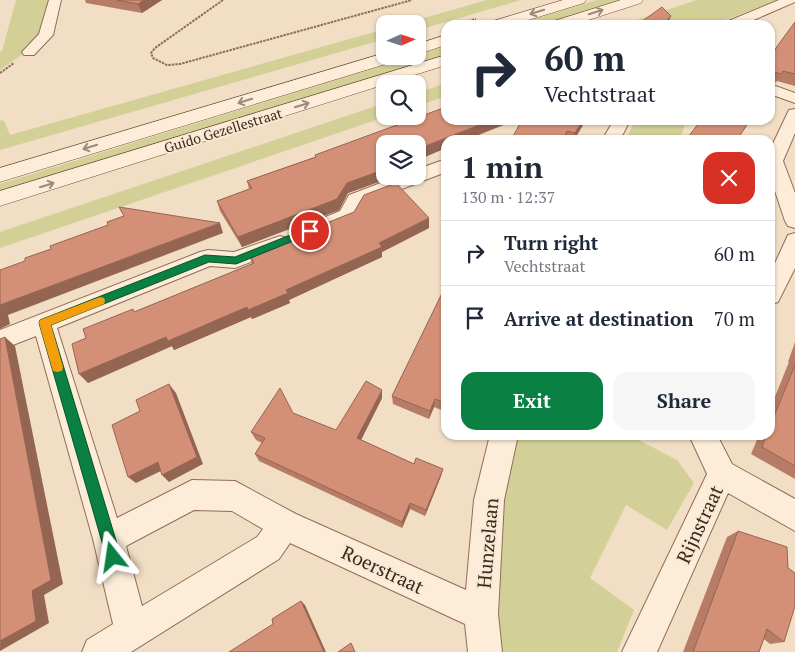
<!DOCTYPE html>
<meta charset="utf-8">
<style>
:root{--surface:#fff;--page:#f6f6f7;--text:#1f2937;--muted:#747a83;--line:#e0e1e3;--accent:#0b8043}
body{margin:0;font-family:"PT Serif",serif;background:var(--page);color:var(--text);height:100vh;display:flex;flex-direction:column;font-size:19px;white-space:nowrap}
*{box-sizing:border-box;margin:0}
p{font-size:16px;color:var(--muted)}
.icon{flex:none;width:28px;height:28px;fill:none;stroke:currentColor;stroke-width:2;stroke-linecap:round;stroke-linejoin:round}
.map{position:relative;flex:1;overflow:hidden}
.side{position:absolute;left:441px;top:135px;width:334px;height:305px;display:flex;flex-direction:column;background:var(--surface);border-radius:15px;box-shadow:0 1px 4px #0004}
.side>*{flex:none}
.banner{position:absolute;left:441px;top:20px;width:334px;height:105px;border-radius:15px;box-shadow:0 1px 4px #0004;background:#fff;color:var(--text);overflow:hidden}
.needle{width:32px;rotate:87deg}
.buttons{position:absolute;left:376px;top:15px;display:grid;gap:10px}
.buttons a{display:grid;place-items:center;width:50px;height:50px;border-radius:10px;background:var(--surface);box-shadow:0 1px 4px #0004;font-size:25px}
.pin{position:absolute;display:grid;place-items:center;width:42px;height:42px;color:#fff;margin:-21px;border:2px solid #fff;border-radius:50%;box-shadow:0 1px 5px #0007}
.me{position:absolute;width:55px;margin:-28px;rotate:345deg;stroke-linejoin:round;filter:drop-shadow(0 0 4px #0008)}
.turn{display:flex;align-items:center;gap:18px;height:105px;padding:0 20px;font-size:22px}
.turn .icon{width:65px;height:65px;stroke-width:2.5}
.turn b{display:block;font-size:35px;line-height:42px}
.round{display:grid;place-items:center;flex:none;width:52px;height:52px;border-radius:15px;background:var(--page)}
.overview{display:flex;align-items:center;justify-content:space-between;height:85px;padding:0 20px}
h1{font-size:30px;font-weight:700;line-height:38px}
.button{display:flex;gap:10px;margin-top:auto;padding:10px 20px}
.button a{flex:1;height:58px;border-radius:15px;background:var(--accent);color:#fff;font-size:20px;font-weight:700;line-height:58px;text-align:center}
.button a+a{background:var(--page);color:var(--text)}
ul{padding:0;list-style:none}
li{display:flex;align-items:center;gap:15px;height:65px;padding:0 20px;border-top:1px solid var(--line)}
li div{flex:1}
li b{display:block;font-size:19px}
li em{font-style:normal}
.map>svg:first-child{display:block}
.green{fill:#d2d096}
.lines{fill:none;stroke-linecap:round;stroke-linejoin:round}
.street-casing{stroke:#8f6d58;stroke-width:2}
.secondary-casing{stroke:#714e3b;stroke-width:1}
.path{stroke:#8f6d58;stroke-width:2;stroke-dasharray:2.5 1;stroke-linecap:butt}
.street{fill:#fcecd8;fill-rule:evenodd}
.secondary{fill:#fcecd8;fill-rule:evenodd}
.wall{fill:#b67c65}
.shaded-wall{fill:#946553}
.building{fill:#d49076;stroke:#946553}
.oneway{stroke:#9c8a7a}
.route{fill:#0b8043;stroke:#07532c}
.slow{fill:#f59e0b}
.labels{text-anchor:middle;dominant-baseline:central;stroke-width:4;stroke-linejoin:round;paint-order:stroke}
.far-street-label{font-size:14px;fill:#3d281d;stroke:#f9e9d4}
.near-street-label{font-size:19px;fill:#3d281d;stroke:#f9e9d4}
</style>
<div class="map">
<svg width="795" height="652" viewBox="0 0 795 652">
<rect width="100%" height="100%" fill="#f2dec4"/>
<path class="green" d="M16 0H52L42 35 26 52 0 70V52L2 51Z
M487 0H521L418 30V24H403Z
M597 0H624L543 25H515Z
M697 0H778L712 25H621Z
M385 29V39L0 150V120L4 121 10 135Z
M446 46V55L0 194V184Z
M446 83V96L418 106V93Z
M385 103V116H388L0 248V232Z
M635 120H687L679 140H626Z
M515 435H629L677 460 694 483 667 530 626 505 590 578 634 610 617 652H500L497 560 504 467Z"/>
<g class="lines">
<g class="street-casing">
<path id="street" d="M49 0H61L53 35 34 55H24L22 52 39 34Z
M779 0H795V2L742 25H724L726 22Z
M770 84 795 93V103L770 94Z
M795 109V133L783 161 795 193V228L788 226 785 221 770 176V150L787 114 789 110Z
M614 120H630L620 140H602Z
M446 159V172L363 204 354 221 318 235 311 233 308 228 311 223 340 211 349 195 399 176H418V169Z
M795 233V268L778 302 770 305V274L788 235Z
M280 236 287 238 290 243 287 248 235 268 210 266 57 328 117 518 192 480 235 481 296 514 466 590 474 500 490 435H518L504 500 498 614 502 652H468L465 624 290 543 279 559 131 652H82L87 640 113 624 93 539 36 336 0 350V330L200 252 208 250 234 252ZM194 510 232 511 263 529 257 537 142 606 126 546Z
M689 435H717L732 464 795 499V531L728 493 657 652H622L707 474Z"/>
</g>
<g class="secondary-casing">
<path id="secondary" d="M563 0H586L584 3 512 25H488L490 22Z
M621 0H643L641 3 573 25H549L551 22Z
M446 35V45L418 54V44Z
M385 53V56H401L399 60 0 182V168Z
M446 55V65L0 206V191Z"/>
</g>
<path class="path" d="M223 0 155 48 151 53 153 58 167 65 180 64 412 0
M455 25 476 19
M0 73 14 63"/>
<use href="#street" class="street"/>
<use href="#secondary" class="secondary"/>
</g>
<path class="wall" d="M85 0H162L142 13 86 3Z
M795 22V86L777 81 774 84 773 52Z
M586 120 574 140H511Z
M446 140V148L383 173 384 180 348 193 339 210 242 247 220 211 217 201 249 189 247 181 315 157V155Z
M429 228 382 252V257L289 300 290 303 252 319 251 317 174 350 172 346 88 383 86 338 135 312 252 264 249 254Z
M446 271V412L434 407 429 419 393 404 392 396 446 286 445 281Z
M795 342V479L751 454 759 435H770V409L789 362H788Z
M382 398 361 440 441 476 425 516 410 509 402 528 259 461 255 454 262 443 256 440 251 432 336 430Z
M738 531 784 642 770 644 764 639 759 652H683L727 537Z"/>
<path class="shaded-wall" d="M144 0H162L142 13 138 4Z
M671 16 667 25H662Z
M492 120H516L466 140H446V148L418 160V149Z
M583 120H586L574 140H573L575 133Z
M385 162V173H383L384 180 348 193 339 210 242 247 238 237 347 183 379 165Z
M429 218V228L382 252V257L289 300 290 303 252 319 248 310 286 290Z
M220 223 223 233 8 315 10 324 0 329V305Z
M247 307 251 317 174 350 172 346 88 383 79 374 166 337Z
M5 337 15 346 63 584 44 595 49 623 0 651Z
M169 384 176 393 203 464 169 482 162 475Z
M382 390V398L358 446 357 438Z
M435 399 434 407 429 419 430 411Z
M158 462 165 469 136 483 128 477Z
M443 469 441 476 425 516 426 510Z
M410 503V509L402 528V522Z
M301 601 305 605 326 652H324Z"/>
<path class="building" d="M117 0H144L138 4Z
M662 7 671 16 662 25H637Z
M795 22V74L783 71 781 74 775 72 774 83 770 90V52H773Z
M446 107V120H492L418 149V144H385V162L379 165 383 170 347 183 337 199 238 237 217 201 252 188 247 181 316 157 315 155Z
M522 120H583L575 133 567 131 563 140H511Z
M701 120H750L737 140H686Z
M396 183 429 218 379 243 382 247 286 290 288 293 248 310 247 307 168 341 166 337 79 374 72 344 86 338 83 329 133 309 134 312 254 263 249 254 354 212 364 195Z
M119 207 220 223 0 305V270L25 261V258L51 249 50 246 108 225 107 222 124 216Z
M446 285V403L435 399 430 411 392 396Z
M5 337 51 580 32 591 36 621 0 641V339Z
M795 365V466L762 447 766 435H770V426Z
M366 381 382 390 357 438 414 464 416 458 443 469 426 510 410 503 402 522 255 454 265 438 251 432 280 388 293 413 336 430Z
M169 384 197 457 162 475 158 462 128 477 112 425 140 411 136 400Z
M738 531 787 547 788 568 795 573V606L784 642 767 629 759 652H693Z
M301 601 324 652H229L273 624 272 619Z
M351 643 355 652H338Z"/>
<defs><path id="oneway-shaft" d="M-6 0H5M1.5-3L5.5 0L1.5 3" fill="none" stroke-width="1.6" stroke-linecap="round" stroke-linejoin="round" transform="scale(1.25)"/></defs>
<g class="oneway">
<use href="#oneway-shaft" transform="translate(537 12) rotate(163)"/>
<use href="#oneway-shaft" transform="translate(596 12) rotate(-18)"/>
<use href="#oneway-shaft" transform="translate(245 101) rotate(163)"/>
<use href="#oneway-shaft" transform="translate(302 105) rotate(-17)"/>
<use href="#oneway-shaft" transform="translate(90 147) rotate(163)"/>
<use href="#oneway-shaft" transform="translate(47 185) rotate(-17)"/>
</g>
<path class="route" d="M310 227 313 228V233L236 264 209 262 51 325 121 557 118 563 113 565 108 563 39 323 40 320 205 255 235 257Z"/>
<path class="slow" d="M100 297 104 298 105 301 104 304 51 325 63 367 62 371 57 372 53 371 39 323 40 320Z"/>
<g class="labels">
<g class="far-street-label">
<text transform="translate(223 130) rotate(-17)">Guido Gezellestraat</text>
</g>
<g class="near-street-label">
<text transform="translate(699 524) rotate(-65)">Rijnstraat</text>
<text transform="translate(487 543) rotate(-85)">Hunzelaan</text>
<text transform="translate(383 569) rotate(25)">Roerstraat</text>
</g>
</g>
</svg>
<div class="buttons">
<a><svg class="needle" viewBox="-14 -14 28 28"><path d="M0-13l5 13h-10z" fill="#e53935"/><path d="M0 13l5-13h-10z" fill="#747a83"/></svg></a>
<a><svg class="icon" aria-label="search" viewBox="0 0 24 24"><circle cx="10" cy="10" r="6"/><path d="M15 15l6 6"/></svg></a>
<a><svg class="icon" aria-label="layers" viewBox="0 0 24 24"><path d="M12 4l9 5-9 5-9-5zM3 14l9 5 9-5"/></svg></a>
</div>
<div class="pin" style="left:310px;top:231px;background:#d93025"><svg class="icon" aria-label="arrive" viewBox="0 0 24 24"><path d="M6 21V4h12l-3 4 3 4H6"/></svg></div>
<svg class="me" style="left:113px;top:557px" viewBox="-20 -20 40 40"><path d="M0-17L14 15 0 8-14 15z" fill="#0b8043" stroke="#fff" stroke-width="4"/></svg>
<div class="banner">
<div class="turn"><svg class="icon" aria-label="right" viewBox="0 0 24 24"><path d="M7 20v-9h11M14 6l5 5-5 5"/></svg><div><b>60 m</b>Vechtstraat</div></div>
</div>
<section class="side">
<div class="overview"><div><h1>1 min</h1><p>130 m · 12:37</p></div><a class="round" style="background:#d93025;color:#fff"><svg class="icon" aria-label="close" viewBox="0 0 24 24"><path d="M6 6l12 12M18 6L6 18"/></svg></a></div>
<ul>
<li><svg class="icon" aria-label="right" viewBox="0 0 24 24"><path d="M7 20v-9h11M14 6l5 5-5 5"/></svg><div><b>Turn right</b><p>Vechtstraat</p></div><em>60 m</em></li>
<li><svg class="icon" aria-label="arrive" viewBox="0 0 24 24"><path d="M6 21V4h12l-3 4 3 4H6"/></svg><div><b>Arrive at destination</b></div><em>70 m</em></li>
</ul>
<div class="button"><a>Exit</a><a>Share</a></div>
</section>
</div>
